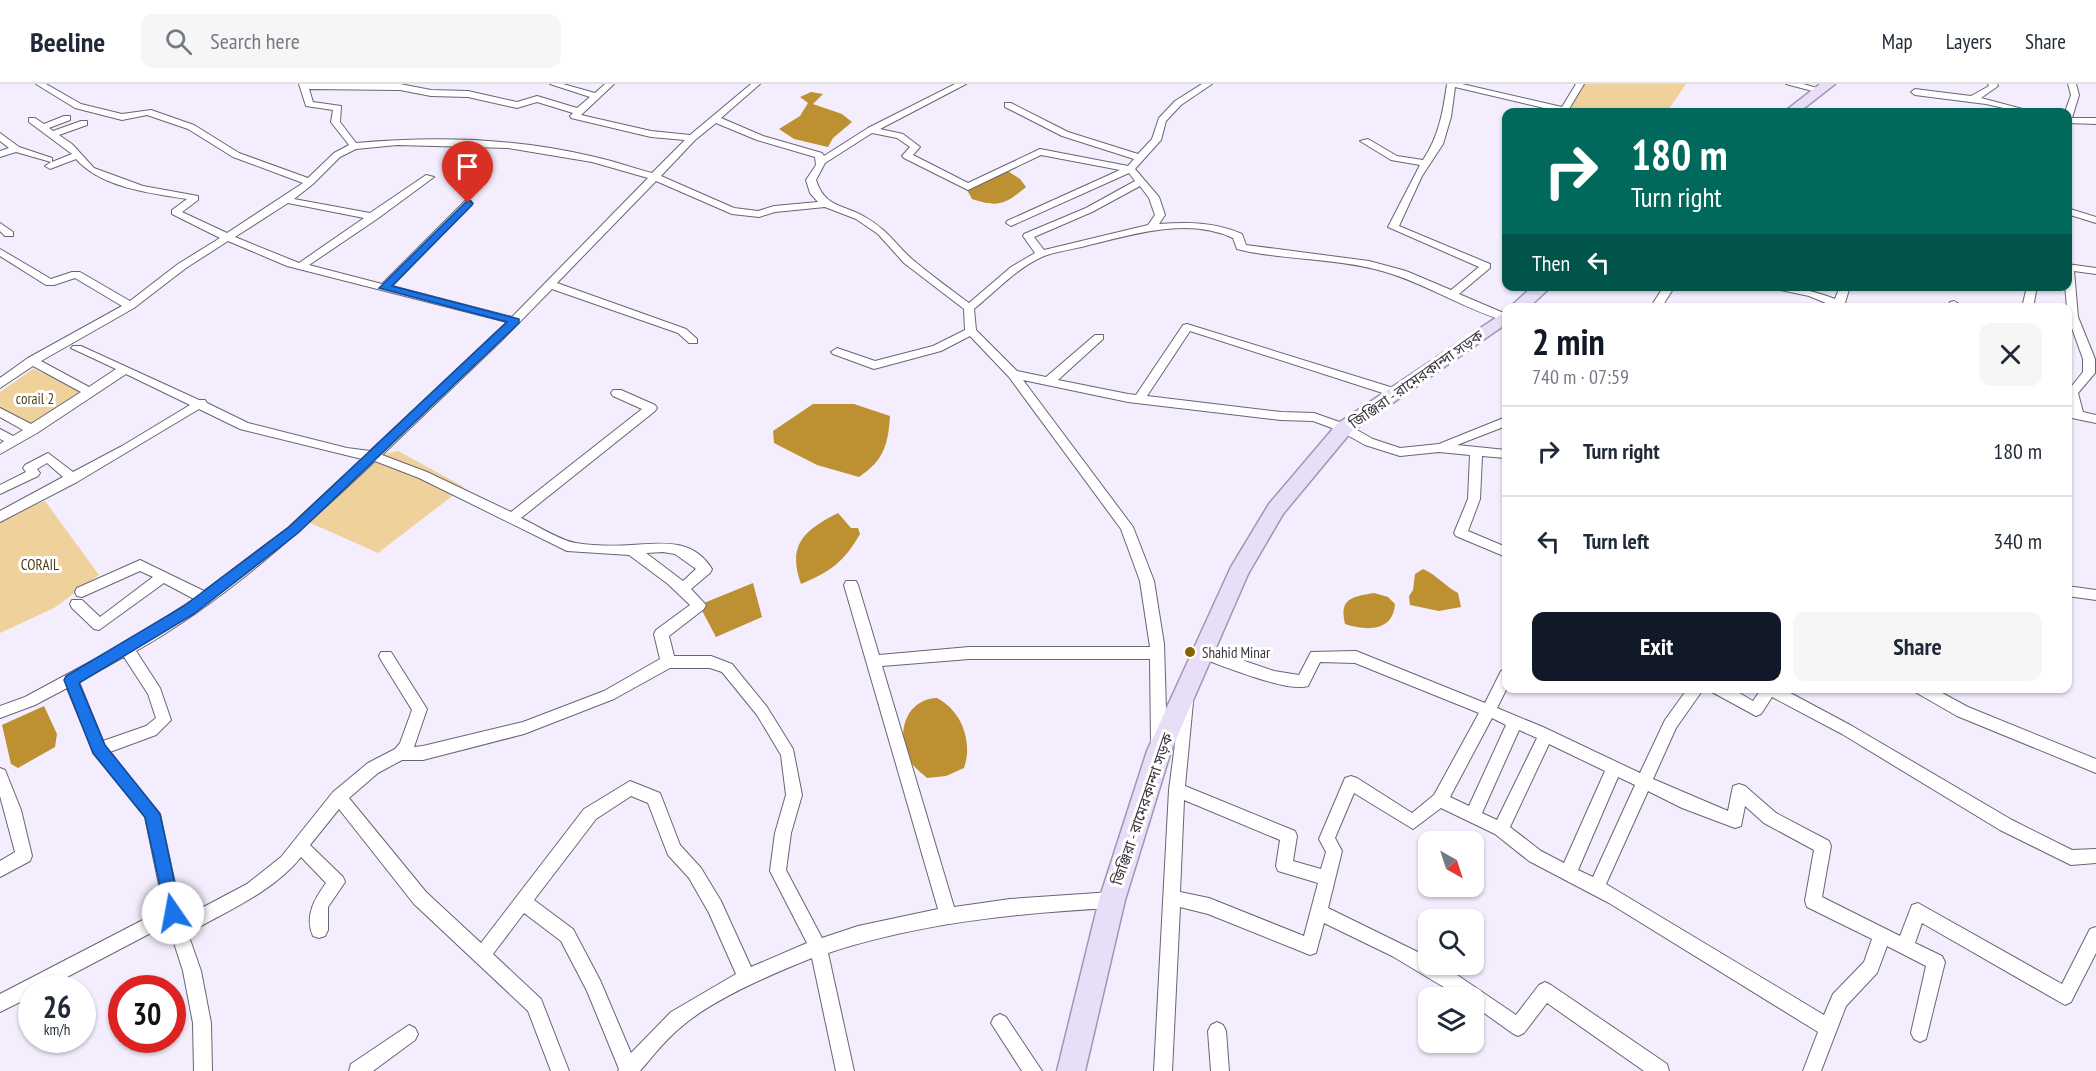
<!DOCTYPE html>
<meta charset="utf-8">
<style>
:root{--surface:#fff;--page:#f6f6f7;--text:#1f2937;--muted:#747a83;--line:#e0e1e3;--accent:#111827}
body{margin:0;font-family:"PT Sans Narrow","Noto Sans Bengali",sans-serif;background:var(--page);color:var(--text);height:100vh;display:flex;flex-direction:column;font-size:22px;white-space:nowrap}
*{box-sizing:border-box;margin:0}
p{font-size:20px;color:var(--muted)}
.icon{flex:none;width:33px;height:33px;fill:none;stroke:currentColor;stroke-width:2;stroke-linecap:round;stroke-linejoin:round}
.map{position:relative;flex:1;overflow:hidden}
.drawer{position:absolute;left:1502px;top:219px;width:570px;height:390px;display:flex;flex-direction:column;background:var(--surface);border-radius:12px;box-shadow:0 2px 4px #0004}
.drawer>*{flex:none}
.hud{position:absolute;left:1502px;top:24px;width:570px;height:183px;border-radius:12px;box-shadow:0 2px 4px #0004;background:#00695c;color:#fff;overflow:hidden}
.needle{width:39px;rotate:141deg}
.tools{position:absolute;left:1418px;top:747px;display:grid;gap:12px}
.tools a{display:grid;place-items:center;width:66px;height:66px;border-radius:12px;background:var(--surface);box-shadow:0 2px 4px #0004;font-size:30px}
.speed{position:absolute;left:18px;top:891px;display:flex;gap:12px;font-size:30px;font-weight:700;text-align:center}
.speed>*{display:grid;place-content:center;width:78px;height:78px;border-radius:50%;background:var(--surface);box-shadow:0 2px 4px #0004;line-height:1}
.speed small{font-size:15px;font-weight:400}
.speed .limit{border:9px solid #d22;background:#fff;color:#111}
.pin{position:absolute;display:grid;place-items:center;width:51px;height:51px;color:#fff;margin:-62px -26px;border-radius:50% 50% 50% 0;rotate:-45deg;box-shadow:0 0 6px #0007}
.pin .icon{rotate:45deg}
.me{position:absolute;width:66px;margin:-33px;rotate:348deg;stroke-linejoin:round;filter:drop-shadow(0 0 4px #0008)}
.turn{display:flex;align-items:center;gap:21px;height:126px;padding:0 30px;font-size:27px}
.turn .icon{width:78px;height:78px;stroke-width:2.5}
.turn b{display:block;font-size:42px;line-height:51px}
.then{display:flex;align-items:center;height:57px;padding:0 30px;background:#0003;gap:12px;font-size:22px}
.round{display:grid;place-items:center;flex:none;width:63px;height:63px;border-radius:12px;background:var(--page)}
.headline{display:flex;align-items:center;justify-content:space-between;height:102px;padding:0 30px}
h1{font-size:36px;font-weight:600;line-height:45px;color:var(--accent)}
.primary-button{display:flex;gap:12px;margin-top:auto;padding:12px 30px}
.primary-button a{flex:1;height:69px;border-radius:12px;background:var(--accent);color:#fff;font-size:24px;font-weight:600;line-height:69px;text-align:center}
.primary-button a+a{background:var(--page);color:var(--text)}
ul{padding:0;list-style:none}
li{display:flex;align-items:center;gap:18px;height:90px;padding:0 30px;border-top:2px solid var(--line)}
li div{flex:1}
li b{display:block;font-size:22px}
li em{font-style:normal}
header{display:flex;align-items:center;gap:36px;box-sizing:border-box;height:84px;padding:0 30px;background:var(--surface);border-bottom:2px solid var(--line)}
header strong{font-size:28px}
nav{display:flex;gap:33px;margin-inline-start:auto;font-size:21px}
.search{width:420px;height:54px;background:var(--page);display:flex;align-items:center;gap:15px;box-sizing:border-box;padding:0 21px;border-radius:12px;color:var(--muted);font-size:22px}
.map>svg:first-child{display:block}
.green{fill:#eed19b}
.water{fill:#bd9131}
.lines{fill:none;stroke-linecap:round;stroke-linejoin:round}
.street-casing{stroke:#6a6475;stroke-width:2}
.primary-casing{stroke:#a095b4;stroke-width:3}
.street{fill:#fff;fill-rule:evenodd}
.primary{fill:#e8def8;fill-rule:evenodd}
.route{fill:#1a73e8;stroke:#114b97;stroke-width:1.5}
.poi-dot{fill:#876200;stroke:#fff;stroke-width:2}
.labels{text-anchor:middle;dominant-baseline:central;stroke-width:6;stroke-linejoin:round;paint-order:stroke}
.street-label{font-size:15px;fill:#39363e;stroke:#fff}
.park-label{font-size:15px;fill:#523f18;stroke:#fff}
.poi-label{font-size:15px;fill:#39363e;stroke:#fff;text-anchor:start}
</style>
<header>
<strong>Beeline</strong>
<div class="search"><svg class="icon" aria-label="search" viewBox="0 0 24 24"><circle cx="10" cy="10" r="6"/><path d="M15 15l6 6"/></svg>Search here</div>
<nav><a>Map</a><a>Layers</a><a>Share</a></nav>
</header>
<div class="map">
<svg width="2096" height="987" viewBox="0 0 2096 987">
<rect width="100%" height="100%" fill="#f3edfd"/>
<path class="green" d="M1584 0H1686L1667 28H1580L1569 26Z
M33 285 90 308 33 346 0 328V308Z
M398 367 464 403 378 469 304 436 373 372Z
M45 417 99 491 54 524 0 549V435Z"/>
<path class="water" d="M811 8 823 10 813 20 842 30 852 38 833 54 828 63 794 55 779 45 800 32 808 19 800 13Z
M1008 87 1020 95 1026 103C1006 120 998 124 972 115L966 104Z
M813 320H854L890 332C888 361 884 376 859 393L817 381 774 359 773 347Z
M838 429 851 444H858L860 450C844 478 830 488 801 500 787 461 804 446 838 429Z
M1423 485C1437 491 1445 502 1458 509L1461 523 1439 527 1410 521 1409 512 1413 506 1415 490Z
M753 499 762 533 716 553 699 521Z
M1374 509 1388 513 1395 520C1393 548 1366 547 1345 540 1339 514 1352 513 1374 509Z
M937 614C962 627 973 658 964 684L946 692 927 694C923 690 917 686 913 681 894 656 903 615 937 614Z
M44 622 57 650 55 663 18 684 11 680 2 641Z"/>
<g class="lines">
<g class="street-casing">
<path id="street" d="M36 0H46L81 20 122 30 151 26 194 41 239 69 308 94 334 69 349 61 331 38 333 26 306 22 299 0H400L431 6 468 7 517 18 537 12 577 24 590 13 550 0H563L595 9 605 0H614L581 31 651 47 690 51 751 0H760L721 34 763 52 822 69 824 72 868 44 955 0H966L880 45 903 50 920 63 913 71 968 99 1040 65 1128 82 1134 75 1062 52 1005 23V19H1011L1068 48 1138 70 1152 55 1159 34 1175 17 1202 0H1212L1181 21 1166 37 1161 56 1135 85 1159 113 1165 131 1159 140C1188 138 1215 138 1242 150L1246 161 1369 177 1406 187 1451 206 1479 183 1388 143 1420 81 1391 76 1360 57 1368 55 1397 72 1423 76C1439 52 1443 28 1447 0H1462L1562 23 1576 0H1584L1569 25 1574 28H1561L1455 3 1451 33 1443 60 1422 92 1399 142 1490 180V184L1459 210 1506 230V237C1463 225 1426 199 1382 187 1339 175 1294 176 1250 168L1237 165 1233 154C1187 133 1135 150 1089 161 1075 165 1058 167 1044 172 1018 183 996 207 974 225L976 246 1017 287 1046 293 1095 251H1103V255L1058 296 1128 310 1136 311 1183 241 1187 240 1400 306 1402 309 1396 313 1392 312 1190 247 1147 312 1281 328 1314 329 1348 341 1373 355 1400 364 1439 360 1506 333V342L1457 361 1506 366V374L1482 372 1480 415 1468 447 1506 463V473L1456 452 1454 449 1468 415 1470 371 1439 368 1400 372 1365 361 1340 347 1313 337 1281 336 1128 318 1023 296 1133 443 1154 497 1164 560 1167 659 1164 664 1159 665 1154 664 1151 659 1150 575H969L882 582 954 823 1010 815 1112 808 1118 810 1120 816 1118 822 1112 824C1015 829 920 839 828 869L854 987H836L812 874C772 890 713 915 681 943 665 956 653 972 640 987H618L619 985 587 907 561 857 524 829 493 870 541 915 569 987H551L528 927 414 820 339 725 310 761 343 793 345 798 328 823V846L325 852 319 854 313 852C304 832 315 814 326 799L301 773C275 805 236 823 201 842L195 844 185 841 201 887 211 939 212 987H194L193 939 183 887 168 840 46 904H32V912L0 928V910L164 825 145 733 94 670 67 604 35 621 0 634V622L25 613 129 557 194 515 164 499 99 546 94 545 72 524 70 520 72 516H82L100 533 153 493 140 487 82 513 77 512 75 508 77 504 140 476 204 507 289 443 362 375 240 345 199 325 77 398 0 438V427L63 393 47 379 37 385 40 389 38 392 0 410V401L26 388 23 384 25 381 48 369 73 388 122 362 190 321 126 290 37 349 0 370V360L4 357 0 355V345L13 352 23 346 0 333V324L31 340 81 308 33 282 0 304V294L28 274 122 222 75 194 54 201H46L0 172V165L51 195 72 188H80L130 217 178 180 220 154 172 130V126L187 115C150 109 102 104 76 75L50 85 45 82 51 78 16 68 0 73V67L9 64 0 57V49L19 63 52 74V78L72 70 29 38V34H35L44 40 64 32H70V36L49 44 53 47 81 37H87V41L59 51 72 60 94 84 143 102 198 112V116L182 128 227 149 303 99 233 73 188 45 147 31 122 36 75 24ZM309 5 400 6 431 12 468 13 517 24 537 18 573 29 570 32 571 34 651 53 685 56 652 89C633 84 614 77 595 73 518 54 435 52 356 59L340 38 341 22 313 18ZM716 39 757 56 815 73 816 81 806 96 810 109 818 118 774 122 758 127 734 124 661 92 695 56ZM872 49 897 54 910 63 902 72 904 74 968 106 1041 71 1120 86 1007 137 1006 139 1011 142 1129 89 1135 97 1086 124 1024 150 1023 152 1035 169 1011 183 969 219C950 205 931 191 913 176 895 160 888 146 865 133 843 120 825 124 816 96L825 79ZM397 61 508 64 592 78 648 94 512 233 392 202 471 121V117H465L382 200 309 181 377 135 434 93 426 91 370 129 294 115 313 100 340 73 356 65ZM656 97 732 130 759 133 775 128 825 123 856 135 878 150 904 179 964 225 965 246 933 262 875 277 837 264 831 268 833 270 874 285 941 267 970 252 1009 293 1121 445 1140 497 1150 563H969L879 571 858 501 856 497H846L844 501 938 825 858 842 822 854 786 786 791 749 802 711 793 665 767 623 732 580 711 572H674L669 552 704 525 706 521 691 505 710 489 712 485C693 454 662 459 632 461 615 462 594 462 576 459 561 457 536 441 521 434L655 327 657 324 655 321 621 306H613L611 309 613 312 642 325 511 428 427 388 382 371 502 256 552 205 678 249 689 259H697V255L686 245 557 199ZM1140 102 1149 114 1155 131 1148 141 1044 166 1034 153 1092 128ZM288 119 364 134 299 179 235 153ZM228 157 287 182 507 238 370 367 347 364 248 339 207 319 205 316H199L81 262H73L71 264 116 285 89 303 41 277 134 224 186 184ZM375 377 419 394 567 467 629 471 668 500 690 521 656 546 654 550 660 575 604 607 523 638 423 662 414 663 427 625 391 568H381L379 572 381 576 412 626 400 659 395 665 368 679 333 708 281 773 247 800 194 828 180 823 160 730 110 668 156 651 171 636 160 604 136 567C224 517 301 447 375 377ZM663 468 675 470 696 485 683 497 646 469ZM124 573 148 610 156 634 146 642 103 657 79 598ZM670 584H710L722 588 757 631 781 671 786 711 775 749 770 787 807 859 751 883 721 817 701 784 680 761 660 709 630 697 584 725 481 859 426 808 349 714 378 689 402 676H423L524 650 614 615ZM631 712 648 719 668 771 689 794 709 829 736 890 671 928 631 969 600 896 573 845 534 816 596 735Z
M1786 0H1803L1824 6 1820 9Z
M1988 0H1997L1998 2 1981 14 2034 28H2021L1986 20 1915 11 1911 8 1915 5 1971 12 1989 2Z
M2068 0H2076L2079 11 2072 34H2096V40L2067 39V28H2065L2071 11Z
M2067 124 2096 133V139L2067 130Z
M0 139 13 148V152H5L0 147Z
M2067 180 2096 184V190L2074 187 2078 233 2095 275V289L2078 309 2083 328 2096 331V339L2067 333V325L2071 326 2067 308 2083 288V275L2068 233 2065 202H2067Z
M1664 202H1675L1661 224H1650Z
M1762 202C1789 202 1810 205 1835 215L1840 202H1850L1845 219 1850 224H1833V222L1809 212Z
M2027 202H2037L2033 224H2022Z
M1954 217 1959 220V224H1948L1950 218Z
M2067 502 2096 506V516L2067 512Z
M1203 563 1274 587 1299 591 1311 568 1356 567 1485 619 1501 587 1506 585 1507 604 1497 624 1543 643 1640 689 1665 636 1688 604H1704L1676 644 1653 695 1728 727 1733 702 1739 700 1745 702 1776 729 1829 757 1831 762 1822 813 1900 852 1912 821 1918 819 2062 900 2090 845 2096 843V869L2071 918 2065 921 1922 839 1915 859 1942 872 1945 878 1926 955 1920 958 1914 955 1911 949 1926 882 1887 862 1877 889 1846 922 1821 987H1803L1818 948 1609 819 1529 777 1495 750 1441 724 1413 745 1354 709 1335 754 1342 767 1328 824 1428 873V880H1441L1516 931 1539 901 1545 898 1551 901 1667 980 1669 987H1644L1547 919 1524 949 1518 952 1512 949 1473 921V914H1462L1392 872 1324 839 1316 869 1310 871 1208 830 1180 823 1172 987H1154L1169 706 1181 614 1186 612 1191 614 1193 618 1185 702 1295 747 1297 752 1293 777 1321 785 1326 768 1319 755 1345 694 1351 692 1357 694 1412 729 1434 711 1479 629 1355 579 1320 578 1308 602C1288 609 1221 581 1198 573L1196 569 1198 565ZM1492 634 1506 641 1469 722 1450 713ZM1519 646 1537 654 1497 736 1482 729ZM1549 660 1605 687 1564 779 1541 767 1510 743ZM1618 693 1635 701 1593 793 1578 786ZM1648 707 1682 724 1735 744 1741 742 1745 722 1764 739 1814 766 1805 817 1807 823 1872 855 1864 878 1833 910 1824 931 1606 800ZM1184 716 1280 756 1276 782 1278 787 1318 799 1304 852 1209 814 1180 808Z
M1710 604H1731L1753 617 1762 604H1781L1852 642 2012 736 2072 766 2096 765V779L2071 781 2000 746 1842 650 1772 613 1761 630 1756 632 1712 608Z
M1913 604H1933L1968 623 2096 675V689L1957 632 1915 608Z
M0 684 5 686 21 726 32 772 30 777 0 793V777L15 768 0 712Z
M1000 930 1006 933 1042 987H1022L991 939 994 933Z
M1217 938 1223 941 1226 947 1229 987H1211L1208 947 1211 941Z
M409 941 415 944 418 950 415 956 373 987H349L351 980Z"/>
</g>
<g class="primary-casing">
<path id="primary" d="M1820 0H1835L1799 28H1784Z
M1533 202H1552L1528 224H1509Z
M1506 227V240L1351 348 1283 430 1248 490 1171 667 1125 816 1085 987H1057L1099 816 1147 667 1231 483 1269 420 1337 340Z"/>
</g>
<use href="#street" class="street"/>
<use href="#primary" class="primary"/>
</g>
<path class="route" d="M468 116 473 119 472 121 392 202 519 235V239L298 449 194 530 79 599 105 661 160 730 181 829 179 834 173 837 167 834 145 733 93 669 64 596 66 592 184 522 289 443 507 238 379 204Z"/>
<circle class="poi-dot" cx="1190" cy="568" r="6"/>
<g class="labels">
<g class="street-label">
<text transform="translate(1416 295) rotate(-35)">জিঞ্জিরা - রামেরকান্দা সড়ক</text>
<text transform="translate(1142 725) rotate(-71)">জিঞ্জিরা - রামেরকান্দা সড়ক</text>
</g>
<g class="park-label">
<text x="35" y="314">corail 2</text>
<text x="40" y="480">CORAIL</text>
</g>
<g class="poi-label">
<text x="1202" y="568">Shahid Minar</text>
</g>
</g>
</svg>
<div class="tools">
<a><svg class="needle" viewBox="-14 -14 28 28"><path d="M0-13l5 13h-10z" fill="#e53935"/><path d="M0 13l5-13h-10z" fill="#747a83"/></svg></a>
<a><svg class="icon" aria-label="search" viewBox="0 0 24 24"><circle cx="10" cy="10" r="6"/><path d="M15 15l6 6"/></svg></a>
<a><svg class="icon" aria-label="layers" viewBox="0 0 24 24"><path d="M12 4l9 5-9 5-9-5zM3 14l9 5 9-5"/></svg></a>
</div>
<div class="speed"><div>26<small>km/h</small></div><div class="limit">30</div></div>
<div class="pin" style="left:468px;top:119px;background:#d93025"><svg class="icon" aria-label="arrive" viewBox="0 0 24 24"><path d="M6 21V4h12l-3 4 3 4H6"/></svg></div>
<svg class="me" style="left:173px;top:829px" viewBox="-20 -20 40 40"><circle r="19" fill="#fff"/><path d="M0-13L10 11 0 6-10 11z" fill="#1a73e8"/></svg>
<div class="hud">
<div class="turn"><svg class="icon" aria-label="right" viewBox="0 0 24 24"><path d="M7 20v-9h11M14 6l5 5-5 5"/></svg><div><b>180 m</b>Turn right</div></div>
<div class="then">Then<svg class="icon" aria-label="left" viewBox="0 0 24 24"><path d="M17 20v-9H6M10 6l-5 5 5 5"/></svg></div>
</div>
<section class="drawer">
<div class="headline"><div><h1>2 min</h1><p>740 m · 07:59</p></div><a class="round"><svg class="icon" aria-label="close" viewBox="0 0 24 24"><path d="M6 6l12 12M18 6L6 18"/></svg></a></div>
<ul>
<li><svg class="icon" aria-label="right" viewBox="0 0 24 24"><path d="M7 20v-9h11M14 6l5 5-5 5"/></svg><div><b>Turn right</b></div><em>180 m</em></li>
<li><svg class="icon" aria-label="left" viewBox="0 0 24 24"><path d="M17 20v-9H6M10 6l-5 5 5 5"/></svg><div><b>Turn left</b></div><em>340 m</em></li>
</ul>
<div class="primary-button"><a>Exit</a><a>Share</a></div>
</section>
</div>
